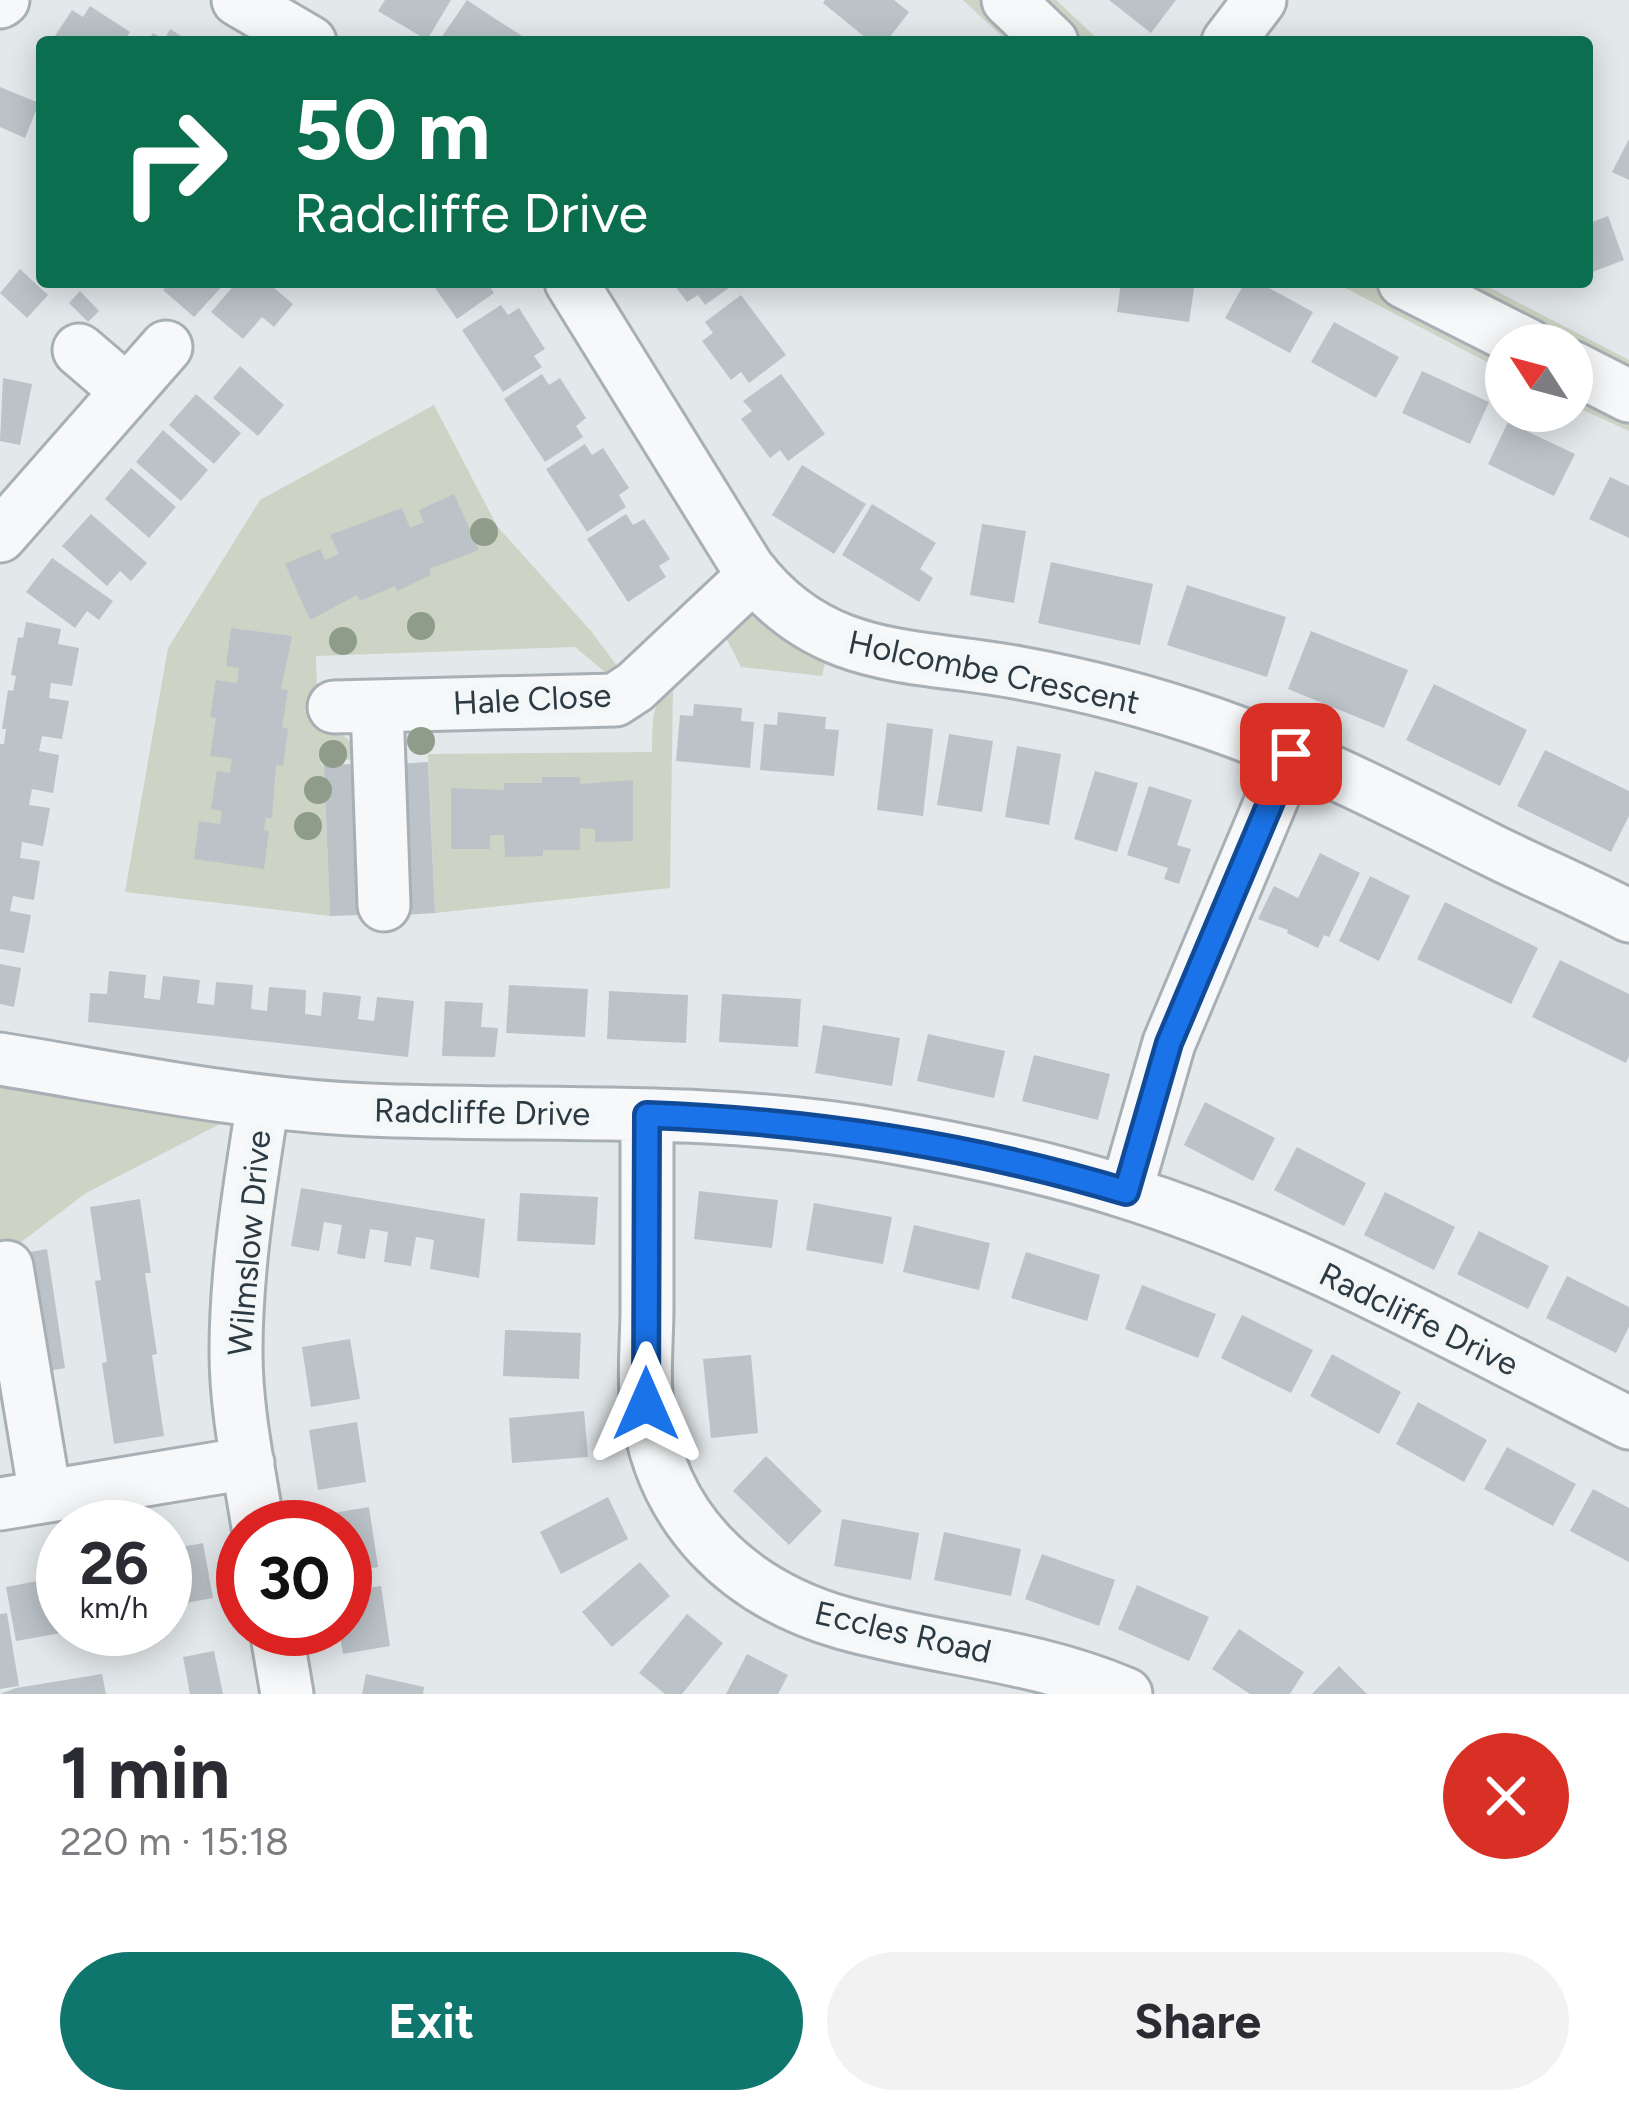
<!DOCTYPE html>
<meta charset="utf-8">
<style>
:root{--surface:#fff;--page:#f2f2f3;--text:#2b2b33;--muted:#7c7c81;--accent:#0f766e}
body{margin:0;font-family:Figtree,sans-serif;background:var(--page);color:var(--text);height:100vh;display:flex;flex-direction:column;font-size:45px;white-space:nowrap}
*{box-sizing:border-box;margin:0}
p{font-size:39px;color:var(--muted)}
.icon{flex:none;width:66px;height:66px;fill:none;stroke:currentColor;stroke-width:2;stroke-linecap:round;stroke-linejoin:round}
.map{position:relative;height:1694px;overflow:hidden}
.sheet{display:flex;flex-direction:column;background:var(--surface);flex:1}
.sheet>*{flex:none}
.guide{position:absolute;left:36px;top:36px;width:1557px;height:252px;border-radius:12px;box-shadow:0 6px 30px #0003;background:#0b6e4f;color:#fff;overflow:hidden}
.needle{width:78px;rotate:306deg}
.fabs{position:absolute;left:1485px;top:324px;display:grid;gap:24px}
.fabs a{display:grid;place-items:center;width:108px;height:108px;border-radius:50%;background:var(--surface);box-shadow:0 6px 30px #0003;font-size:60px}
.speed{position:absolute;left:36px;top:1500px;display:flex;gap:24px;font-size:60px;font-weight:700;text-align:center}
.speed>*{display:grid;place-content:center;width:156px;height:156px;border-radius:50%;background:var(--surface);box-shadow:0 6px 30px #0003;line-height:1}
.speed small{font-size:30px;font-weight:400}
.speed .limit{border:18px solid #d22;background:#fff;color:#111}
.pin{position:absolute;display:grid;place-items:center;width:102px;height:102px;color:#fff;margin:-51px;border-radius:24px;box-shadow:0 6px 18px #0006}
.me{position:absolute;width:132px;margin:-66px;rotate:0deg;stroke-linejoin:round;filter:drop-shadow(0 0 9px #0008)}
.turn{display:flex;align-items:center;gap:42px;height:252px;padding:0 60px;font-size:54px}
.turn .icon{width:156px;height:156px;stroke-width:2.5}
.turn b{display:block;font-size:84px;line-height:102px}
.round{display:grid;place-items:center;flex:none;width:126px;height:126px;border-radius:63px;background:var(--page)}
.overview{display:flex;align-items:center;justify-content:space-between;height:204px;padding:0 60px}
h1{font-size:72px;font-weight:700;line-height:90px}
.button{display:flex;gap:24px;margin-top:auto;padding:24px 60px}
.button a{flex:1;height:138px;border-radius:72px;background:var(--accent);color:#fff;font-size:48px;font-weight:700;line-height:138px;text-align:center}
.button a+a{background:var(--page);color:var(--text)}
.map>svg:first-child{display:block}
.green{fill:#cdd4c5}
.building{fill:#bbc3c8}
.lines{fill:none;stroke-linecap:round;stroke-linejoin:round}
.minor-casing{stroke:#a8b0b5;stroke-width:57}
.minor{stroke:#f6f8f9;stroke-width:51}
.tree{fill:#8f9c8a}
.route-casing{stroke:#114b97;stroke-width:30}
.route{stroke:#1a73e8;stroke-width:21}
.labels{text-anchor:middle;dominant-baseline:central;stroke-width:12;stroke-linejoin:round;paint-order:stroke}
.street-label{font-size:33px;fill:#2c3a43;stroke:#f3f7f8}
</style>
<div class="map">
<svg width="1629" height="1694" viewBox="0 0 1629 1694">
<rect width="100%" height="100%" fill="#e3e8eb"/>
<path class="green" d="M963 0H1056L1101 42H1008Z
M1334 282H1479L1629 360V431L1572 405V345H1506V372Z
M434 405 497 526 591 631 620 670 612 678 575 647 316 656 318 729C341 731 352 736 357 759L320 762 324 766 330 916 125 892 168 648 260 500Z
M754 575 831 638 822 676 741 667 722 630Z
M673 685 670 888 435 913 428 754 652 752C653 725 649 702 673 685Z
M0 1059 263 1102 86 1193 0 1258Z"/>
<path class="building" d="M385 0H451L427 40 378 11Z
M467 0 497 20 532 42H447L441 38Z
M825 0H894L909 12 886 42H871L823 3Z
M1109 0H1176L1151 33Z
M90 6 130 32 123 42H51L72 10 83 17Z
M170 29 191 42H147L153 33 164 40Z
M0 87 39 103 25 138 0 127Z
M1629 139V180L1612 172Z
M1608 216 1624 260 1587 274V224Z
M20 269 48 295 27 318 0 293Z
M170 282H226L194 317 163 290Z
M237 282H267L293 304 274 327 262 317 243 339 211 312Z
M431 282H487L494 293 457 319Z
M672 282H737L705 305 698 295 687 302Z
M1121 282H1195L1189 322 1117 312Z
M1245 282H1258L1313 312 1290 353 1225 318Z
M80 291 99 311 88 322 69 303Z
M741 295 786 355 749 383 741 372 731 380 702 341 713 333 705 322Z
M501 305 508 315 519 308 545 349 534 356 542 367 503 392 462 330Z
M1334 322 1399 357 1376 398 1311 362Z
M240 366 284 405 258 436 213 398Z
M1422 371 1489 402 1470 444 1402 413Z
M542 374 549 385 560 378 586 418 576 426 583 437 545 462 504 399Z
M781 374 825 434 788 461 780 450 770 458 741 419 752 411 743 401Z
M3 378 32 384 20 445 0 441Z
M196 394 241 433 214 464 169 425Z
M1508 422 1575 454 1554 496 1488 464Z
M163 430 208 470 181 501 136 462Z
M585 444 592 455 603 448 629 488 619 495 626 507 587 532 546 469Z
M802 465 866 504 834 554 772 515Z
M131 468 176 507 149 538 105 499Z
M1610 477 1629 486V538L1589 519Z
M454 494 479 550 429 569 431 575 397 591 395 586 360 601 357 595 310 620 285 564 320 549 325 560 339 554 330 535 402 508 410 528 424 522 419 510Z
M872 504 936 543 920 569 933 578 919 602 842 555Z
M91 514 147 563 131 581 120 571 107 586 62 546Z
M626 514 633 525 644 519 670 559 659 566 666 577 628 602 587 539Z
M982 524 1026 531 1014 603 970 595Z
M52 558 113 601 99 620 87 611 75 628 26 592Z
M1051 562 1153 584 1140 645 1038 623Z
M1187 585 1286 617 1267 677 1167 645Z
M26 622 61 629 58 644 79 648 72 686 51 683 49 698 69 701 62 739 42 736 39 751 59 755 53 793 32 789 29 805 50 808 43 846 22 842 20 858 40 861 34 900 13 896 10 911 31 915 24 953 0 949V744H4L6 729H2L8 690 13 691 16 676 11 675 18 637 23 638Z
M231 628 292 636 281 689 288 690 282 727 288 729 283 766 276 765 272 818H266L264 830 269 831 264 869 194 859 199 821 220 824 222 811 211 809 217 771 230 773 232 759 210 756 216 718 210 717 216 680 237 683 239 668 226 666Z
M1311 631 1408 670 1384 728 1288 689Z
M1434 684 1527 730 1500 786 1406 740Z
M694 704 742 708 741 721 754 722 750 768 676 761 680 715 693 716Z
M778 712 826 717 825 729 839 730 834 776 760 770 764 724 777 725Z
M887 723 933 729 923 816 877 810Z
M949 734 993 741 982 812 937 805Z
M1017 746 1061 754 1049 825 1005 817Z
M1545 750 1629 791V816L1611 852 1517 806Z
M428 762 435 913 402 915 396 764Z
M356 764 362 915 330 916 324 765Z
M1095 771 1138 783 1117 852 1074 839Z
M542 777H580V784L633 780V841L595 842V829L580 828V850H543V856L505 857 504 835H490V849H451V788L504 790V783H542Z
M1149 786 1192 800 1177 845 1191 849 1179 884 1164 879 1168 868 1127 855Z
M1320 853 1360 873 1329 937 1324 935 1318 948 1287 933 1288 930 1258 919 1274 886 1298 898Z
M1370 876 1410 896 1379 961 1339 941Z
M1445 902 1538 948 1511 1004 1417 959Z
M1560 960 1629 994V1056L1626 1063 1532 1017Z
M0 964 21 968 14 1007 0 1004Z
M109 971 146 975 144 998 160 1000 163 976 200 980 197 1003 214 1005 216 982 253 985 251 1009 267 1011 269 987 306 990 305 1014 321 1016 323 992 361 996 358 1019 374 1021 377 997 414 1001 408 1057 88 1022 90 993 107 994Z
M509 985 588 989 585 1037 506 1033Z
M609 991 688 995 686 1043 607 1039Z
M722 994 801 999 798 1047 719 1042Z
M445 1001 483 1003 481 1027 498 1028 495 1057 442 1056Z
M823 1025 900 1038 892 1086 815 1073Z
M928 1034 1005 1051 994 1098 917 1081Z
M1034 1055 1110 1074 1098 1120 1022 1101Z
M1205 1102 1275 1138 1253 1181 1184 1145Z
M1297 1147 1366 1183 1344 1226 1274 1190Z
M301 1188 485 1219 479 1278 430 1269 434 1240 416 1237 411 1266 384 1262 388 1232 370 1229 365 1259 337 1254 342 1225 324 1222 319 1251 291 1246Z
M699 1191 778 1200 772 1248 694 1239Z
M1385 1192 1455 1227 1434 1270 1364 1235Z
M520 1193 598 1197 595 1245 517 1241Z
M140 1199 151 1273H145L157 1354 152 1355 164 1436 114 1444 102 1363 107 1362 95 1281 101 1280 90 1207Z
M814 1203 892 1217 883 1264 806 1250Z
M914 1225 990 1243 979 1290 903 1272Z
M1479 1231 1549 1266 1528 1309 1457 1274Z
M47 1249 65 1368 37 1373 19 1254Z
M1026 1252 1100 1275 1087 1321 1011 1298Z
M1567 1276 1629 1307V1327L1616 1353 1546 1318Z
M1142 1285 1216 1314 1198 1358 1125 1329Z
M1242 1315 1313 1350 1291 1393 1221 1358Z
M505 1330 581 1333 579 1379 503 1376Z
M350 1339 360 1399 311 1407 302 1347Z
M1332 1354 1401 1392 1379 1434 1310 1396Z
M751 1355 758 1433 711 1438 703 1359Z
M1418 1402 1487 1440 1464 1482 1396 1444Z
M584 1411 588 1457 512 1463 509 1418Z
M357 1422 366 1482 318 1490 309 1430Z
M1507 1447 1576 1484 1553 1526 1484 1489Z
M766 1456 822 1511 789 1545 733 1491Z
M1593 1489 1629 1508V1562L1570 1531Z
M608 1497 628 1539 561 1574 540 1532Z
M369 1507 378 1567 345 1572V1527H323L321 1515Z
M842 1519 919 1533 911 1580 834 1566Z
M944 1532 1021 1549 1011 1596 934 1580Z
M203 1543 213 1598 165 1607V1550Z
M1042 1554 1115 1580 1099 1626 1025 1599Z
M640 1562 670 1596 612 1647 582 1612Z
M63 1576V1629L72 1631 16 1641 6 1587Z
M1137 1585 1209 1617 1189 1661 1118 1629Z
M381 1586 390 1646 343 1654 339 1629H345V1592Z
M7 1613 19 1686 0 1689V1614Z
M687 1614 723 1643 682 1694H665L639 1673Z
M1239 1629 1304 1672 1290 1694H1250L1212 1669Z
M214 1651 223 1694H190L183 1657Z
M747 1654 788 1675 778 1694H726Z
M1339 1666 1367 1694H1312Z
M102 1674 106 1694H0L16 1688Z
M366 1674 424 1687 423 1694H362Z"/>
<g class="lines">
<g class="minor-casing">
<path id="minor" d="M238 0 310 42
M1008 0 1052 42
M0 2 3 0
M1228 42 1260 0
M571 282 748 568C822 665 913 653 1020 673 1086 685 1151 702 1214 724 1309 757 1399 804 1489 849 1535 872 1583 892 1629 916
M1404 282 1528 345
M79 350 127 391
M1572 367 1629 396
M0 536 166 347
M377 706 384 905
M334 707 615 700 635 687 754 575
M0 1059C122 1079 245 1105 369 1110 541 1117 716 1106 886 1136 966 1150 1048 1167 1125 1192 1301 1247 1465 1341 1629 1423
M647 1115C647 1179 647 1243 647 1307 647 1341 643 1374 647 1408 661 1519 738 1593 843 1623 939 1650 1032 1654 1126 1694
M1126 1192 1169 1043 1291 754
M7 1267 45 1495
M0 1504 248 1463
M258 1527C249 1469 236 1411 236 1352 236 1268 250 1184 263 1102
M276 1629 287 1694"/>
</g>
<use href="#minor" class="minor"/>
</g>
<g class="tree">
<circle cx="484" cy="532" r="14"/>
<circle cx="421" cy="626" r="14"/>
<circle cx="343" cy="641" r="14"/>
<circle cx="421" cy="741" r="14"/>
<circle cx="333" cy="754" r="14"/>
<circle cx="318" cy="790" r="14"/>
<circle cx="308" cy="826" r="14"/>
</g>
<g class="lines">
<g class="route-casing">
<path id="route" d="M646 1404 647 1115C810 1121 970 1145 1126 1192L1169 1043 1291 754"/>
</g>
<use href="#route" class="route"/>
</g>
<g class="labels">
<g class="street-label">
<text transform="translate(994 672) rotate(12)">Holcombe Crescent</text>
<text transform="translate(532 699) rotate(-3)">Hale Close</text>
<text transform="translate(482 1112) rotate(1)">Radcliffe Drive</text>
<text transform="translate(249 1243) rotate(-85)">Wilmslow Drive</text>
<text transform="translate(1419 1319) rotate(26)">Radcliffe Drive</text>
<text transform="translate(903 1632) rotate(13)">Eccles Road</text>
</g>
</g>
</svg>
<div class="fabs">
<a><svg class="needle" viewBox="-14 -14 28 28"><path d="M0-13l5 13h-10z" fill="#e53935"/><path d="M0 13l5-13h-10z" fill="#7c7c81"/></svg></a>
</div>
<div class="speed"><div>26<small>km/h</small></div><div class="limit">30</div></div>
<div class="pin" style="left:1291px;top:754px;background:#d93025"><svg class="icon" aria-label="arrive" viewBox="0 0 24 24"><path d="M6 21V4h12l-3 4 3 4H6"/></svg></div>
<svg class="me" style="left:646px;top:1404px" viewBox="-20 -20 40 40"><path d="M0-17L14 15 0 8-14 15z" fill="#1a73e8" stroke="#fff" stroke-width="4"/></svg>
<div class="guide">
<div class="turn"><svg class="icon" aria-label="right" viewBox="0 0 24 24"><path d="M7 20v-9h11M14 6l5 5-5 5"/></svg><div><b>50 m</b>Radcliffe Drive</div></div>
</div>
</div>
<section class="sheet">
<div class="overview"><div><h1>1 min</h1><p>220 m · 15:18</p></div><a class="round" style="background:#d93025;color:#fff"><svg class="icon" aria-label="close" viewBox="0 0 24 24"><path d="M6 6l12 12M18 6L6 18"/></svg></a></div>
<div class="button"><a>Exit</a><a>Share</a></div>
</section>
